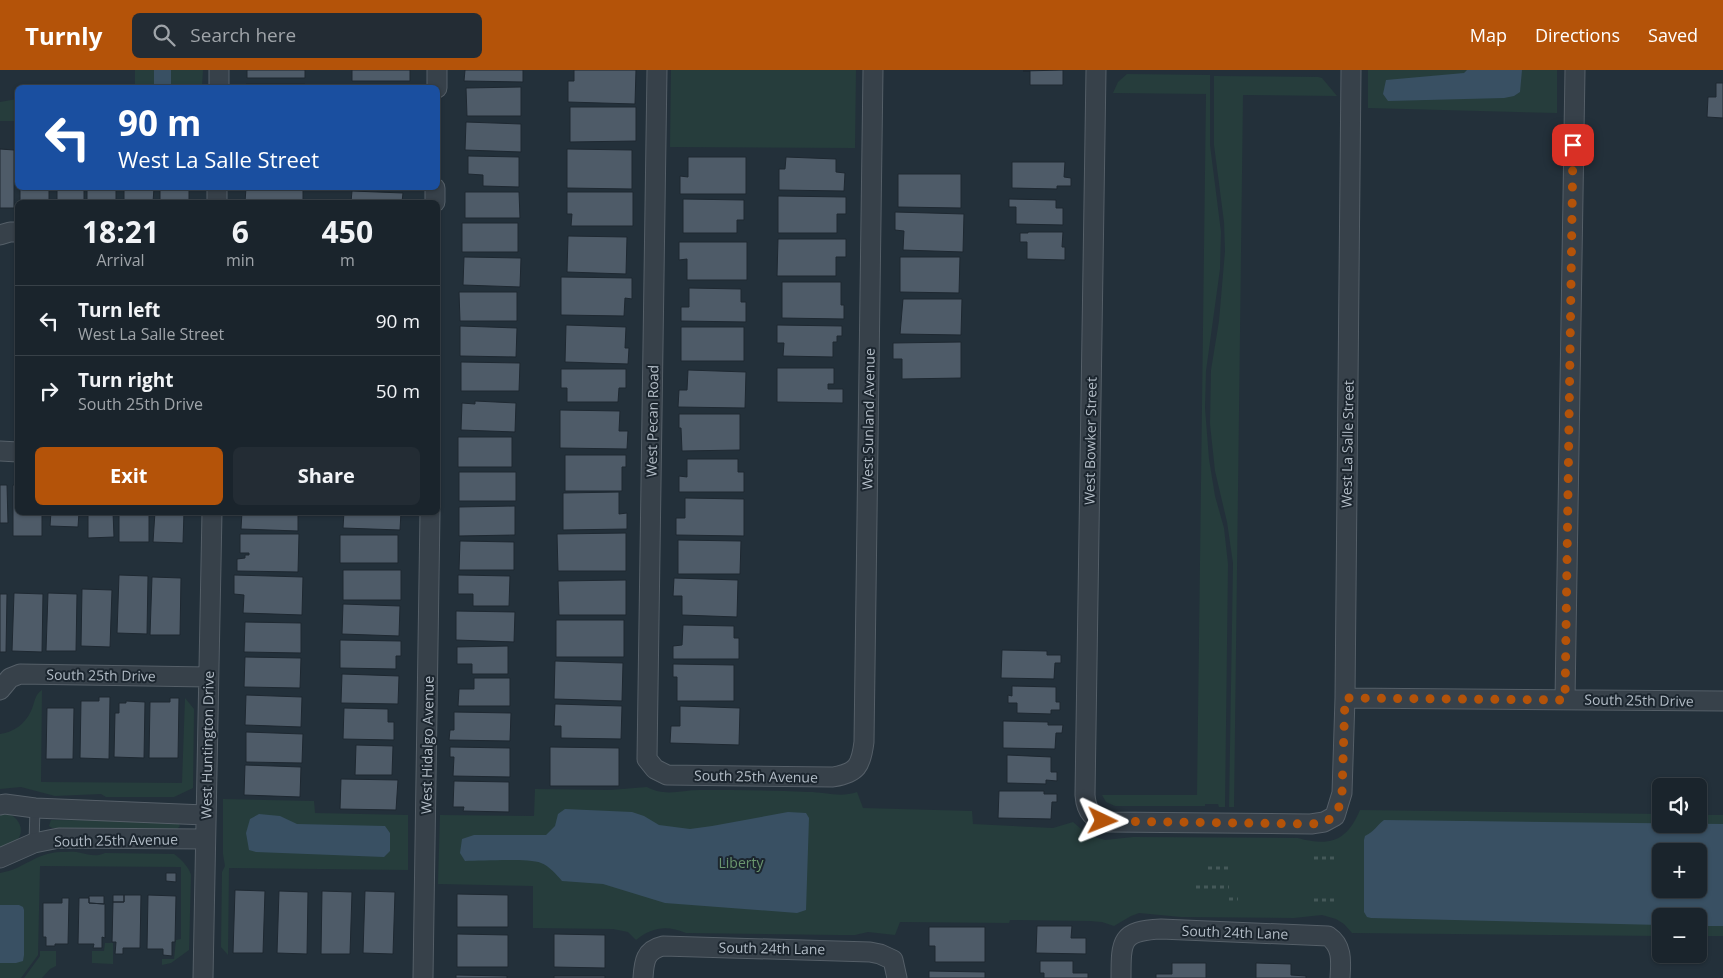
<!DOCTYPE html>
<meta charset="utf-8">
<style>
:root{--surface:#1a242c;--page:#232c34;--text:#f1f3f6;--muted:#9fa4a9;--line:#384148;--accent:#b45309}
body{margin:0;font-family:"Open Sans",sans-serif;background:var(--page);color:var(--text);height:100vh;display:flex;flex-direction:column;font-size:19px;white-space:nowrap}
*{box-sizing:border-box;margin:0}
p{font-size:16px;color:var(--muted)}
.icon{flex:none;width:28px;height:28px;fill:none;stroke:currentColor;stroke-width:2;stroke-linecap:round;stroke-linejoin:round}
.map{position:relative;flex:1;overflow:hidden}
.panel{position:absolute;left:15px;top:130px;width:425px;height:315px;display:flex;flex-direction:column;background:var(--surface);border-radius:8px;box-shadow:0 1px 4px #0004,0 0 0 1px var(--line)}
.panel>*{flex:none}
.hud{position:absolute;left:15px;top:15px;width:425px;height:105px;border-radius:8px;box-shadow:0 1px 4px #0004,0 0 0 1px var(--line);background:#1a4fa0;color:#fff;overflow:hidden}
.tools{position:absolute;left:1652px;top:708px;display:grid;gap:10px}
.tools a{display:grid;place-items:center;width:55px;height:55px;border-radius:8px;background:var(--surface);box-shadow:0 1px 4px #0004,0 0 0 1px var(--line);font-size:25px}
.pin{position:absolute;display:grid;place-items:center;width:42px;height:42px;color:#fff;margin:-21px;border-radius:10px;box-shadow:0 2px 8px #0006}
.me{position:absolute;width:55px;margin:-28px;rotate:92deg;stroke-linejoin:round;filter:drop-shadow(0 0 4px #0008)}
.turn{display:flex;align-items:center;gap:18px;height:105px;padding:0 20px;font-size:22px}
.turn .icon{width:65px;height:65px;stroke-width:2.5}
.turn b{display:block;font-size:35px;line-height:42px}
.eta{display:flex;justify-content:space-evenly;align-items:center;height:85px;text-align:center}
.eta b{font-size:30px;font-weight:700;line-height:35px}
.cta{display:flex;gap:10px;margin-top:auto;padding:10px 20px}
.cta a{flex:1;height:58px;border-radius:8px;background:var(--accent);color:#fff;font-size:20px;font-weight:700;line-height:58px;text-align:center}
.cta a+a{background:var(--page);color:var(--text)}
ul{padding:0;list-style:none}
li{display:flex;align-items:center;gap:15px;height:70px;padding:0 20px;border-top:1px solid var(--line)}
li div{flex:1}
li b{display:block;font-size:19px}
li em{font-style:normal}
header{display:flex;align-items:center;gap:30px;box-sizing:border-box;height:70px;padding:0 25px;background:var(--accent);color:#fff}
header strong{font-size:24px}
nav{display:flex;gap:28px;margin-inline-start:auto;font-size:18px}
.search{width:350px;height:45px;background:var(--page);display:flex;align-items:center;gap:12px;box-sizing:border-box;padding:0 18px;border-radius:8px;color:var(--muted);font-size:19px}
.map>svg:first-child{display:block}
.green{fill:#263d3c;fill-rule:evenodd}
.water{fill:#395063;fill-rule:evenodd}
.building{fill:#4e5b68;stroke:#1e2831}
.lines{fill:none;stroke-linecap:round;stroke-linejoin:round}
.service-casing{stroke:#555f68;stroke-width:11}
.minor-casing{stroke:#555f68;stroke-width:21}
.path{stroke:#455959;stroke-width:3;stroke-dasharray:4 4;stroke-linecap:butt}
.service{stroke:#37414a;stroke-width:9}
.minor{stroke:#37414a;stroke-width:19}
.route{stroke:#b45309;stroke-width:9;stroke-dasharray:0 16.2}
.labels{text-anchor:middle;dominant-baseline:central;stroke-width:4;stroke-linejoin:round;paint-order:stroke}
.street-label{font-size:14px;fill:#b2bcc6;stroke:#1c262f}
.park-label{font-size:14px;fill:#6a966e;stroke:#1c262f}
</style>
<header>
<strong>Turnly</strong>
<div class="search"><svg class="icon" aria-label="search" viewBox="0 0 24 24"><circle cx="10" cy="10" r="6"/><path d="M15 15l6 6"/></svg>Search here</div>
<nav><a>Map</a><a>Directions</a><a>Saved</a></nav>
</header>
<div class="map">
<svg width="1723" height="908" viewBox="0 0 1723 908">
<rect width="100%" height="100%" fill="#23303a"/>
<path class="green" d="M135 0H203L202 17 135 18Z
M671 0H856L855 78 670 77Z
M1368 0H1557V43L1368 38Z
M1127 4 1210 5V75L1221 162 1220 199 1206 301 1205 338 1209 389 1215 426 1224 458 1228 494 1225 737H1219L1218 734H1205V736H1115L1106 732 1102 725H1197L1206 24 1113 23 1118 12Z
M1214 6 1318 7 1322 8 1337 26 1243 25 1234 737H1229L1233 493 1227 452 1215 401 1210 354 1211 300 1219 251 1225 181 1224 152 1214 75Z
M17 29V51H0V32Z
M42 620 41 712 182 713 185 628 194 639 193 718 174 727H106L101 724 55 726 21 717 0 719V664C14 662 25 654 31 641 35 633 34 625 42 620Z
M647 717C665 727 681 720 700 720 736 720 772 720 808 722 826 722 840 728 857 722L863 738 972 741 973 754 1053 758 1073 752 1088 765 1105 770 1133 767 1298 768C1330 777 1347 771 1360 740L1661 744V754H1699V745H1723V866H1699V846H1661V866L1352 863 1344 854 1336 849 1322 845 1294 848 1181 847 1139 843 1131 846 1114 856 1102 852 1090 851 1010 850 1009 853 900 852 895 865 868 862 855 865H838L686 863C667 855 652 857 636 870L628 862 613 859 533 858V816L438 814 440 745 534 746 535 719 610 720ZM1661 781H1699V819H1661Z
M223 729 314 731 315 743 408 745V800L229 798 228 885 221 877 222 802 225 796 223 784Z
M7 743C19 747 27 762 15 772 12 775 4 777 0 778V744Z
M51 750 177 751 180 756 177 759 52 758 49 756Z
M61 782C67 782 76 781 81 783 89 785 97 787 105 783L174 784C181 789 189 797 191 805L189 880 171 893 162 895V889H174L176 870 181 869V797L40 796 38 885 21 908H0V803C25 799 34 783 61 782Z
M105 873H113V894L92 893V881H104Z
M40 881H56V896L50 899 42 908H24L40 886Z"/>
<path class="water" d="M154 0H171V17H154Z
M1467 0H1522L1520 22 1514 26 1504 28 1388 31 1383 24 1386 10 1464 3Z
M565 739 632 742 644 746 659 755 690 759 712 756 788 742 806 743 809 748 806 840 797 843 665 833 603 814 562 811C556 804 549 796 541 793 528 788 482 791 465 791L460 783 462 769 474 765H546L555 756 558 744Z
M259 744 280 746 297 754 385 756 390 763V781L384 787 256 782 249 780 246 763 250 749Z
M1384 750 1723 754V856H1699V846H1661V855L1371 848 1367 847 1364 842V770L1365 766C1374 762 1377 755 1384 750ZM1699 781V819H1661V781Z
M0 835H19L23 837 24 840V885L23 891 16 893H0Z"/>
<path class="building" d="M247 0H305V8H247Z
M352 0H410V11H352Z
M465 0H523V12L464 11Z
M574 0H636L635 34 568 32V11H574Z
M1063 0V15H1030V1H1023Z
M1716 13H1723V48L1707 47 1708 27H1716Z
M246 14H305V18H246Z
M352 15 410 17V18H351Z
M521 17V46H467L466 18Z
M570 37H636V71L570 72Z
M466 52 521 54V82L465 80Z
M0 79 14 80V138H0Z
M567 79 632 80V119L567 118Z
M468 86 519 87V117L483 116V105L468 104Z
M688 87H746V124H680V106L688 107Z
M786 87 836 89V102L845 103 844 121 779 120V99H785Z
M1012 92H1065L1064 107 1071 108V116H1057V119L1012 118Z
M898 104H961V138L898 137Z
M20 118H49V132L20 131Z
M57 118H84V132H57Z
M87 118H116V132H87Z
M124 118H154L153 132H124Z
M160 118H189V132H160Z
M246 118 303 119V132H245Z
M352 121 403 123 402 132H351Z
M465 122H519L520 148H465Z
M567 122H633V156H571L572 144H567Z
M778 126 846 127V144H837V163H778Z
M683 129 744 130V150H737V163H683Z
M1009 129 1056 130V138H1063V155L1016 154V137H1009Z
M895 142 964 144 963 182 903 180 904 161 895 160Z
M462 153H518V182H462Z
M1028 162H1063L1062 177H1065V190L1027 189V172H1020V163H1028Z
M568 166 627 167 626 204 567 202Z
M778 169H846V187H836V206H777Z
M679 172H747V210H687V189L679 190Z
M464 187 521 188 520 217 463 215Z
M900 187H960L959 223 900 222Z
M561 207 632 208V229L625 228 624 246 561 245Z
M782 212H841V235H844V249L782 248Z
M689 218 741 219V232H746V252L681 251V237H689Z
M459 222H517V251H460Z
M903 229H962L961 265 900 264Z
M566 255 626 257 625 278H629L628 294 565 292Z
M777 255 842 256V266H837V272H833V287L783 286 784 273H777Z
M460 256 517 258 516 287 460 286Z
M681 257H744V291H681Z
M961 272V308L902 309V289H893V273Z
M461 292 520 293 519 321H461Z
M777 298H834V314H828V319H843V333L777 332Z
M561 299H626V318H619L618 332H567V318H561Z
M688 300 746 302 745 338 678 337 679 320H687Z
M475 331 516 333 515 362 461 360 462 333 475 334Z
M560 340 620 341 619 361H628L627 379 560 378Z
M679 344H740V380L682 381 681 358H679Z
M458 367H512V397H458Z
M565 385H626V397H622V421H565Z
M687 389H738V402H744V422H679V406L687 407Z
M459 402H516V431H459Z
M0 415H7L8 453H0Z
M13 415H18V442H42V466H13Z
M619 422V444L627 443V459L563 460V423Z
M685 428 744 429V466L676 465V448H685Z
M515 436V465L459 466V437Z
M51 442H79L78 457 50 456Z
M88 442H113L114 467 88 468Z
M119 442H149V472H119Z
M155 442H184L183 473 153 472Z
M242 442H298V461L241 459Z
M344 442H401L400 460 343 458Z
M626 463V501H558L557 464Z
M240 464H299L298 502 237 501V489L245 488V485H249V483H240Z
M340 465H398V493H340Z
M678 470 741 471 740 504H678Z
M460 471 514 472V500H459Z
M343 500H401V530H343Z
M119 505 148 506 147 564 117 563Z
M234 505 303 507 302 545 243 543 244 525 234 524Z
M458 505 510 506 509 536H473V524H458Z
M152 507 181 508 180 565H150Z
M674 508 738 510 737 547 682 545V526H673Z
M626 510V545H559L558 511Z
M82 519 112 520 110 577 81 576Z
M14 523 43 524 42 582 12 581Z
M48 523 77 524 76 581H46Z
M0 524H7L6 582H0Z
M343 534 400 536 399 566 342 564Z
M456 541 515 542 514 572 456 570Z
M556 550H624V587H556Z
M245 552 301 553V583L244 582Z
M683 555 734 556V568H739V589H673V576L682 575Z
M340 570 401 571V586H396V599L340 598Z
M508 576V604H472V594H457V577Z
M1002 580 1047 581V585H1061V593H1055L1054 609 1001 608Z
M245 587 301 588 300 618 244 617Z
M555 591 623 593 622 631 554 629Z
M673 594 734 595V631H677V607H673Z
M342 604 399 606 398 634 341 633Z
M474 608H510V636H458L459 619H474Z
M1012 616 1056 617V632H1060V640H1051V644L1017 643V633H1008V625L1012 626Z
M246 625 302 627 301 657 245 655Z
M99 627H110L109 689 80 688 81 631H99Z
M170 628H179L178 688H149L150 632H170Z
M126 631 145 632 144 688 114 687 115 643H119V633H126Z
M555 634 622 636 621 669 561 668V656H554Z
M680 636 740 638 739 675 670 673 671 656H680Z
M47 638H74L73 689H46Z
M344 638 388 639V652H394V670L343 669Z
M454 642 511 643 510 671 449 670 450 660H454Z
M1003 651 1048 652V655H1063L1062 663H1056L1055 679 1003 678Z
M246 662 303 664 302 693 246 692Z
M356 675 393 676 392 705H355Z
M450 677 510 678V707L453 706 454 687H450Z
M550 677 619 678V716H550Z
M1007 685 1051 687V702H1057V711L1046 710V714L1007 713Z
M245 695 301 697 300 727 244 725Z
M341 709 398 710 396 740 340 739Z
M454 711 509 712V742L463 741 464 737H453Z
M999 721H1044V724H1057V732H1052L1051 749 998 748Z
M166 803H176V812L166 811Z
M235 820 265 821 263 883H233Z
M279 821 308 822 307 884 277 883Z
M322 821 352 822 350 884H321Z
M365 821 395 822 393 884 363 883Z
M457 824 508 825V857H457Z
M113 825H124V832H113Z
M124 825H141L140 878H123V884H115L116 872H112L113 832H124Z
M148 825 176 826 175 872H172V886L163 885V879H147Z
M89 826H104V834L89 833Z
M62 828H69L68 874H55V876H46V867H43V833H62Z
M79 828H89V833L105 834V868L102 867V878H93L94 874H78Z
M1037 856H1072L1071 868H1086V884L1036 883Z
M929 857H985V892H935V876H929Z
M457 864 508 865V897H457Z
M554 864 605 865V898L554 897Z
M1040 891H1073V903H1088V908H1044V903H1040Z
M1172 893H1206V908H1156V904H1172Z
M1256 893 1291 894V905L1306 906V908H1256Z
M929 901 985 902V908H929Z
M456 905 507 906V908H456Z
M554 906H605V908H554Z"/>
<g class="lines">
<g class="service-casing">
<path id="service" d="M34 773 35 738"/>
</g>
<g class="minor-casing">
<path id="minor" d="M657 0 647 689 655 699 667 705 833 707C857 703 861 696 864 672L873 0
M1096 0 1085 725C1086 740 1092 750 1109 752L1311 754 1324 752 1335 746 1342 723 1345 628 1351 0
M219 18V0
M437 18V0
M217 132V118
M435 132V118
M0 165 10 162H18
M0 381 18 382
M0 620 10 608 20 604 208 607
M1345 628 1723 631
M1565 630 1575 0
M0 735 5 734 35 738 205 745
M0 788 34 773 59 768 205 769
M203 908 212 442
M423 908 430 442
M643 908C644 892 645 880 663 876L870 882 880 884 893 890 897 908
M1121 908C1121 870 1121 861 1161 859L1328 866C1343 876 1341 892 1340 908"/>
</g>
<path class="path" d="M1314 788H1335
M1208 798H1229
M1196 817H1229
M1229 829H1238
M1314 830H1335"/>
<use href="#service" class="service"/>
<use href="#minor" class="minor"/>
</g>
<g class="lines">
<path class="route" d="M1103 751 1310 754C1333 753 1339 744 1342 723L1345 628 1565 630 1573 75"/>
</g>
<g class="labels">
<g class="street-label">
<text transform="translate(868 349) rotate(-89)">West Sunland Avenue</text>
<text transform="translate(652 351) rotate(-89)">West Pecan Road</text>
<text transform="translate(1090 371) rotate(-89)">West Bowker Street</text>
<text transform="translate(1347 374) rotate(-89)">West La Salle Street</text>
<text transform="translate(101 605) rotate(1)">South 25th Drive</text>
<text transform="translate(1639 630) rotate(1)">South 25th Drive</text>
<text transform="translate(207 675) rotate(-89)">West Huntington Drive</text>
<text transform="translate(427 675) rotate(-89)">West Hidalgo Avenue</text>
<text transform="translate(756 706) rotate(1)">South 25th Avenue</text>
<text transform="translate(116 770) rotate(-1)">South 25th Avenue</text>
<text transform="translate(1235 862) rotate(2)">South 24th Lane</text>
<text transform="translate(772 878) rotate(1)">South 24th Lane</text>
</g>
<g class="park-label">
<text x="741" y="792">Liberty</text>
</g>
</g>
</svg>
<div class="tools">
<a><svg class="icon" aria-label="sound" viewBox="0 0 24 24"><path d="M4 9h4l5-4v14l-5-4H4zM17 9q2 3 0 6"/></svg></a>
<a>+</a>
<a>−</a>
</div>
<div class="pin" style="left:1573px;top:75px;background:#d93025"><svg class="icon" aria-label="arrive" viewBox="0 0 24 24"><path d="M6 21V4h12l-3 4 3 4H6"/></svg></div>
<svg class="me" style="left:1103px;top:751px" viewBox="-20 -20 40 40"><path d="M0-17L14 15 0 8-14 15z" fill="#b45309" stroke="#fff" stroke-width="4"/></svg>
<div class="hud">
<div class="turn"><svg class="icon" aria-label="left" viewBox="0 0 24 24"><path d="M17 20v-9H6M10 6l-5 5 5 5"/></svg><div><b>90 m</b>West La Salle Street</div></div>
</div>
<section class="panel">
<div class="eta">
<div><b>18:21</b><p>Arrival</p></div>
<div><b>6</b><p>min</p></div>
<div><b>450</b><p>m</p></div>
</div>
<ul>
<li><svg class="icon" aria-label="left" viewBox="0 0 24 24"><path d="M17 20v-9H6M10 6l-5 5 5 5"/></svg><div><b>Turn left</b><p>West La Salle Street</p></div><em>90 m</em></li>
<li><svg class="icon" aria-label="right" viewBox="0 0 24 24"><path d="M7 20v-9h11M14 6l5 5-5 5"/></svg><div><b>Turn right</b><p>South 25th Drive</p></div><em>50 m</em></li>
</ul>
<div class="cta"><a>Exit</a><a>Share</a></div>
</section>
</div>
